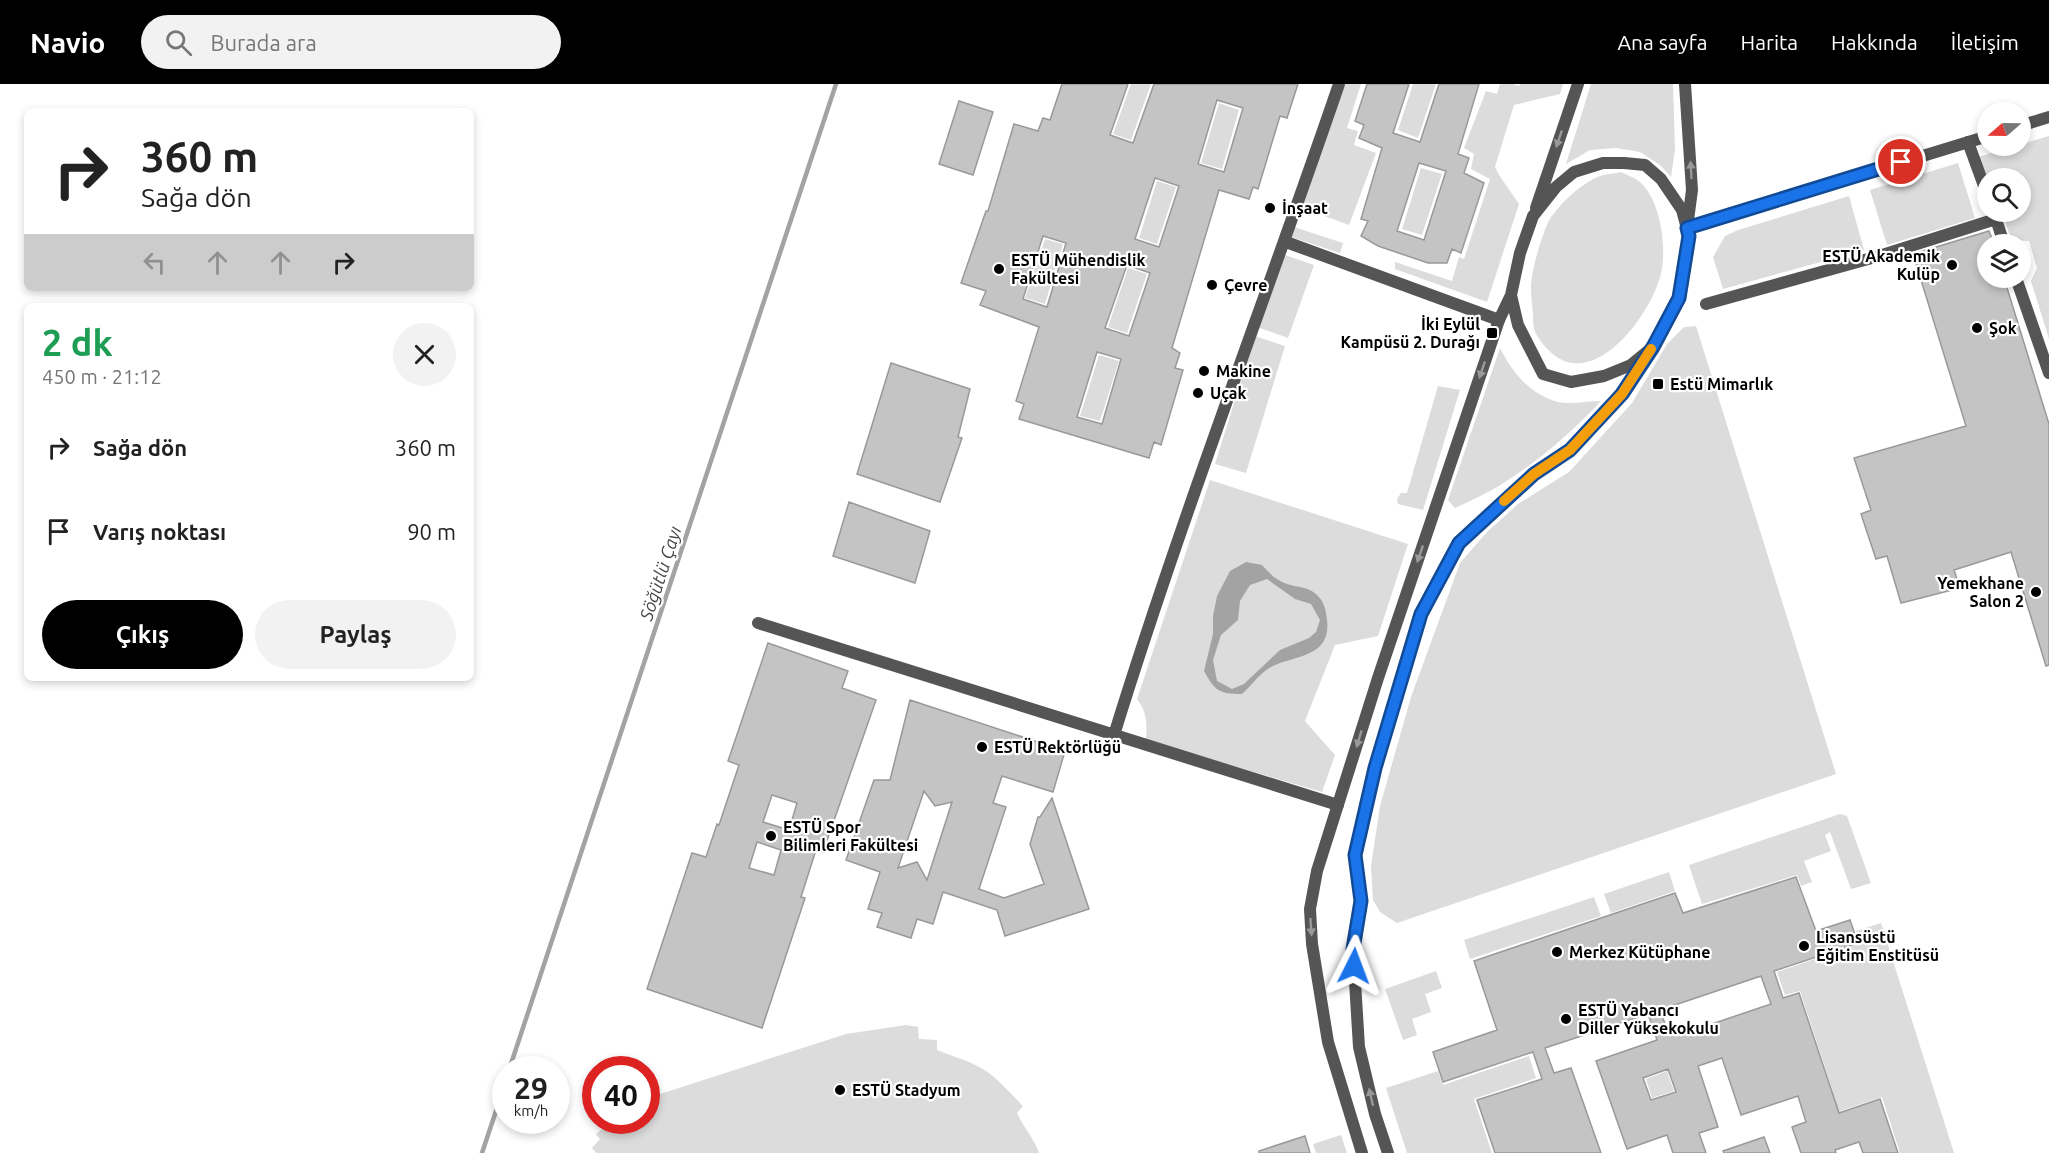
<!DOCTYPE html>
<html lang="tr">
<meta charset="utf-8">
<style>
:root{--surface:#fff;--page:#f2f2f2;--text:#222;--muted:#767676;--accent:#000}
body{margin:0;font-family:Ubuntu,sans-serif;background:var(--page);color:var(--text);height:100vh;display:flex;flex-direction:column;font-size:22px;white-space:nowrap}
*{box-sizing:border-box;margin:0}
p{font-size:20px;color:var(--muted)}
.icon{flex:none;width:33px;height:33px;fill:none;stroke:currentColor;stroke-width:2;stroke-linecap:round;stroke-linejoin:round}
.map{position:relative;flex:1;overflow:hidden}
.details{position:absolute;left:24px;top:219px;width:450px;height:378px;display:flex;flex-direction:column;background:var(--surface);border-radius:9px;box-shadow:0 3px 9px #0003}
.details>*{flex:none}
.guide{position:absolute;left:24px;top:24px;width:450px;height:183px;border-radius:9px;box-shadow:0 3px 9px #0003;background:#fff;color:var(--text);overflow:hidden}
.needle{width:39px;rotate:250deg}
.tools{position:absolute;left:1977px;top:18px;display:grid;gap:12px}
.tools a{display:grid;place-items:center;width:54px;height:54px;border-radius:50%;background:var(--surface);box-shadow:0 3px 9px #0003;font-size:30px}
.speed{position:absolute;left:492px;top:972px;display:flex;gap:12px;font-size:30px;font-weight:700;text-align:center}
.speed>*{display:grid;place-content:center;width:78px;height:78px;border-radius:50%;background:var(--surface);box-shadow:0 3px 9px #0003;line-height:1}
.speed small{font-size:15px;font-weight:400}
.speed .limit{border:9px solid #d22;background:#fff;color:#111}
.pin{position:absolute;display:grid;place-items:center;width:51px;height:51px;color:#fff;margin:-26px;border:3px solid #fff;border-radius:50%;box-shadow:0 2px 6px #0007}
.me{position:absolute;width:66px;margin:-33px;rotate:3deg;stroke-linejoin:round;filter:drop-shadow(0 0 4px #0008)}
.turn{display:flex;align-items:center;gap:21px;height:126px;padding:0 18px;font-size:27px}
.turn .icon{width:78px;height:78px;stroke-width:2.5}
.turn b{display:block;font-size:42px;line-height:51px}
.lanes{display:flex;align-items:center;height:57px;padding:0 18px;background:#0003;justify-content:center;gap:30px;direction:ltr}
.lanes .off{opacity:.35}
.round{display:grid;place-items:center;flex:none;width:63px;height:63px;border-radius:32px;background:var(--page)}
.head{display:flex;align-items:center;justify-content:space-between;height:102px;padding:0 18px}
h1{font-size:36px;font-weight:700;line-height:45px;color:#1e9e55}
.primary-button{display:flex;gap:12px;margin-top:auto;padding:12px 18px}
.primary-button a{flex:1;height:69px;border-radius:36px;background:var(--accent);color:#fff;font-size:24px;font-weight:700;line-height:69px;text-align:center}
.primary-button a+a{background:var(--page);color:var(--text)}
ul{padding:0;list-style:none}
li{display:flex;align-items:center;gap:18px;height:84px;padding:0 18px}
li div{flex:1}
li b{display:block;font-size:22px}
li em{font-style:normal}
header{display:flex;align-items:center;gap:36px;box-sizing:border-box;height:84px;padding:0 30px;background:var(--accent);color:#fff}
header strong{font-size:28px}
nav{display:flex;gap:33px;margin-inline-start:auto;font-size:21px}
.search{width:420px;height:54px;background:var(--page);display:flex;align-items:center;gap:15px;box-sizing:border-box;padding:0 21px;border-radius:33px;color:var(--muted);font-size:22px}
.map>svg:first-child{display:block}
.green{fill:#dcdcdc}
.water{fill:#a3a3a3;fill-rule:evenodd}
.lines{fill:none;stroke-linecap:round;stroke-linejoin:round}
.stream{stroke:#a3a3a3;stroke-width:4.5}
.building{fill:#c4c4c4;stroke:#999;stroke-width:1.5;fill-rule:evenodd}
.pedestrian{stroke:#555;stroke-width:12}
.tertiary{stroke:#555;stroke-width:12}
.oneway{fill:#999}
.route-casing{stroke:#114b97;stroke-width:15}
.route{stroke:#1a73e8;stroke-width:10}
.slow{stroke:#f59e0b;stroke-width:10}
.poi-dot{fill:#000;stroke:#fff;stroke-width:2}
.labels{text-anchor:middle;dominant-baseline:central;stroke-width:4.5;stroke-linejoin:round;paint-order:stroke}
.poi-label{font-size:16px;font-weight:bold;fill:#000;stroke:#fff;text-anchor:start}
.water-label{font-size:18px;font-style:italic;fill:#444;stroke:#fff}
</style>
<header>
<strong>Navio</strong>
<div class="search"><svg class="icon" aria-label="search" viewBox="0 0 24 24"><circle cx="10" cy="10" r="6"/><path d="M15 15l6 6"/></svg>Burada ara</div>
<nav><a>Ana sayfa</a><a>Harita</a><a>Hakkında</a><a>İletişim</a></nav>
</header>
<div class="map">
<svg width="2049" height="1069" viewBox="0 0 2049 1069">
<rect width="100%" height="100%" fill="#fff"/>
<path class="green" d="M1131 0H1151L1131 56 1113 50Z
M1338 0H1361L1347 44 1358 47 1354 61 1376 69 1349 141 1300 123Z
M1413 0H1436L1418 54 1398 46Z
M1500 0H1513L1519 2 1520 0H1563L1560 10 1514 21 1495 83 1499 91 1519 120 1487 218 1395 185V178L1452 197 1459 173 1464 175 1490 95 1471 85 1474 70 1464 64 1486 7 1497 10Z
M1591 0H1673L1675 65 1671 93 1660 81 1640 68 1616 64 1590 66 1566 80Z
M1219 19 1239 26 1222 85 1201 79Z
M2049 52V255L2031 197 2037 184 2029 157 2012 156 2001 128H2020V94H1988L1978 73Z
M1958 79 1975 134 1887 161 1870 106Z
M1421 84 1442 90 1422 151 1402 145Z
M1621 88C1627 91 1636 94 1641 99 1660 117 1666 159 1662 184 1657 220 1609 290 1567 278 1554 274 1541 260 1535 248 1533 243 1533 235 1533 230 1532 221 1531 211 1531 203 1531 187 1543 146 1551 133 1562 118 1578 103 1595 94 1603 90 1613 90 1621 88Z
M1157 97 1176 103 1157 160 1139 154Z
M1849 112 1864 166 1723 205 1713 173 1725 152 1738 146Z
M1291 142 1343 159 1340 169 1288 152Z
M1045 155 1063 160 1045 220 1025 214Z
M1282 170 1314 181 1288 254 1257 243Z
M1128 184 1147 190 1127 249 1108 243Z
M1696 242 1836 690 1397 839 1380 828 1373 816 1371 782 1380 722 1411 613 1460 479 1486 449 1518 420 1569 388 1632 319 1667 260 1684 243Z
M1255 252 1285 262 1246 389 1215 380Z
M1500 264C1512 288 1530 311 1558 318 1571 321 1588 317 1601 317 1572 348 1541 375 1505 398 1490 408 1472 416 1455 424L1448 416Z
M1099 271 1119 277 1100 337 1080 332Z
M1438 302 1460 306 1423 426 1398 420 1397 415 1401 409H1407Z
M1210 396 1408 460 1378 552 1335 561 1305 637 1335 671 1322 708 1146 656C1147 639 1147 628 1137 615Z
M1840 730 1847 732 1871 799 1851 805 1830 748 1825 751 1831 767 1804 777 1812 798 1801 802 1797 791 1702 820 1689 781Z
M1669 788 1675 807 1611 829 1604 810Z
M1594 813 1601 832 1470 875 1464 856Z
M1881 839 1954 1069H1900L1882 1013 1822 1033 1815 1014 1833 1008 1800 907 1785 911 1777 888 1860 859 1856 847Z
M1436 887 1442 904 1425 910 1431 928 1412 935 1417 951 1403 956 1385 905Z
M906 941 918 943 919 955 937 956V966C954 973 974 978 989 989 1001 998 1012 1011 1023 1022L1017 1029C1023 1043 1034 1054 1039 1069H596L592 1064 600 1055 596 1050 612 1037 646 1036 647 1017 660 1010 846 950Z
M1529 972 1536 994 1474 1015 1492 1069H1407L1386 1004 1438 987 1443 1001Z
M1667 987 1674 1007 1652 1014 1646 995Z
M1341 1051 1347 1069H1316L1313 1060Z"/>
<path class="water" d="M1246 478 1262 481C1269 489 1276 496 1287 500 1299 504 1307 502 1317 511 1324 517 1326 526 1327 536 1332 578 1285 570 1265 587 1257 593 1250 603 1242 610 1219 610 1215 607 1204 587L1213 550V532L1217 512 1230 487ZM1267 495 1295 515 1311 520 1320 536 1316 548 1309 554 1280 566 1244 600 1232 605 1217 597 1213 576 1221 551 1238 536 1240 517 1250 501Z"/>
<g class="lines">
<path class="stream" d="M509 986 836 0
M482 1069 506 997"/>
</g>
<path class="building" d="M1062 0H1128L1110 51 1133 59 1154 0H1298L1287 34 1280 32 1258 105 1253 103 1249 115 1219 106 1172 264 1180 269 1175 284 1183 286 1161 361 1154 358 1149 374 1019 335 1024 320 1016 317 1039 243 980 221 986 207 961 199 986 127H988L1014 40 1038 47 1043 34 1050 36ZM1217 16 1243 24 1224 88 1198 80ZM1155 94 1179 102 1159 163 1135 155ZM1043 152 1066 159 1047 223 1023 215ZM1127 181 1150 189 1129 252 1105 244ZM1097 268 1121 275 1102 340 1077 333Z
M1367 0H1409L1393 49 1420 58 1439 0H1479L1458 70 1469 74 1464 89 1484 99 1461 169 1452 165 1447 179H1428L1378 162 1361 152 1368 137 1361 135 1382 64 1359 54 1364 41 1355 37ZM1419 79 1446 87 1424 156 1397 147Z
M959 17 993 28 973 91 939 80Z
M1989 147 1994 160H1988V194H2004L2049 340V581L2046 582 2011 468 1954 486 1960 504 1901 519 1887 472 1876 475 1861 430 1871 426 1854 374 1966 342 1913 170Z
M891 279 970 305 958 353 962 354 940 418 857 390Z
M849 418 930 447 915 499 833 472Z
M768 559 848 587 842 604 876 616 823 768 816 766 801 813 805 814 762 944 647 905 692 769 706 773 717 740 719 741 739 681 728 677ZM772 711 797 719 789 746 763 738ZM757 758 781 766 774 791 749 784Z
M910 616 1065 667 1053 708 1002 692 993 719 1006 723 979 805 1004 814 1044 800 1030 760 1038 733H1040L1052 714 1089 825 1005 852 997 826 943 808 933 840 917 835 911 854 877 843 882 829 868 825 880 788 846 776 874 696H890ZM924 707 935 722 952 718 927 796 917 778 898 784Z
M1796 793 1816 847 1850 836 1858 859 1774 887 1783 914 1799 909 1839 1029 1880 1015 1898 1069H1863L1859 1058 1835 1066 1836 1069H1801L1792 1043 1806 1038 1798 1012 1741 1031 1722 974 1698 982 1718 1043 1699 1049 1706 1069H1673L1667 1051 1627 1065 1596 977 1657 956 1648 930 1545 964 1554 989 1571 984 1601 1069H1495L1477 1016 1542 995 1533 968 1443 998 1433 968 1497 946 1474 877 1675 809 1683 829ZM1761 892 1771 920 1688 948 1687 945 1669 951 1660 926ZM1668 985 1676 1008 1651 1016 1643 994Z
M1305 1052 1310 1069H1259V1067Z
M1764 1053 1770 1069H1724L1723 1067Z"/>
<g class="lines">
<path class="pedestrian" d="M1968 58 1988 113
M1286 158 1499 236
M2016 194 2049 289
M1706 220 1879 172 1996 135 2004 160
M758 539 1338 721
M1114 651C1182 431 1265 217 1339 0"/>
<path class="tertiary" d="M1685 0 1692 106 1687 144 1988 52
M2020 42 2049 33
M1603 79H1624L1645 81 1661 95 1682 126 1689 152 1679 214 1653 263 1631 281 1604 292 1571 298 1543 290 1518 241 1511 211 1520 169 1533 132 1556 103 1574 88Z
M1536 124 1578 0
M1362 1069 1328 958 1312 860 1310 825 1317 787 1378 594 1499 236 1511 211
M1388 1069 1375 1030 1359 963 1353 865 1361 817 1355 771 1375 684 1421 530 1459 459 1534 390 1570 366 1622 310 1653 263"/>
</g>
<defs><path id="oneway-solid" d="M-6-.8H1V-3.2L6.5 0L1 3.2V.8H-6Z" transform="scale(1.5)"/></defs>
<g class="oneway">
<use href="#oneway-solid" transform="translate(1559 55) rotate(109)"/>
<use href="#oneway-solid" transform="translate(1691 86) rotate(-93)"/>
<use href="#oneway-solid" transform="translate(1482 286) rotate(109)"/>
<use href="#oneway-solid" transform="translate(1420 470) rotate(109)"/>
<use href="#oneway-solid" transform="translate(1359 655) rotate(107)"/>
<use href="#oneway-solid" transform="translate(1311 843) rotate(86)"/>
<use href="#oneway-solid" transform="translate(1371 1013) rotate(-103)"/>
</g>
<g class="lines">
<g class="route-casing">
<path id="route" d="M1354 882 1353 865 1361 817 1355 771 1375 684 1421 530 1459 459 1534 390 1570 366 1622 310 1653 263 1679 214 1689 152 1687 144 1901 78"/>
</g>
<use href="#route" class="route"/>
<path class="slow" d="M1504 417 1534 390 1570 366 1622 310 1651 265"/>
</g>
<g class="poi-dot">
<circle cx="1270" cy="124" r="6"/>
<circle cx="1952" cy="181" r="6"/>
<circle cx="999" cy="185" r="6"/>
<circle cx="1212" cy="201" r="6"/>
<circle cx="1977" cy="244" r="6"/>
<rect x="1486" y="243" width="12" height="12" rx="3"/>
<circle cx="1204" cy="287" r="6"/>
<rect x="1652" y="294" width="12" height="12" rx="3"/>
<circle cx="1198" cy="309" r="6"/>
<circle cx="2036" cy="508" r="6"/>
<circle cx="982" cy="663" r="6"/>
<circle cx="771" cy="752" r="6"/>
<circle cx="1804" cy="862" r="6"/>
<circle cx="1557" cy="868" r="6"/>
<circle cx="1566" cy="935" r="6"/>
<circle cx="840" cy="1006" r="6"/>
</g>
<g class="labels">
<g class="poi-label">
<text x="1282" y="124">İnşaat</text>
<text x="1940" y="172" text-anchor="end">ESTÜ Akademik<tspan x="1940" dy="18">Kulüp</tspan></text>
<text x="1011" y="176">ESTÜ Mühendislik<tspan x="1011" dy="18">Fakültesi</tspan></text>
<text x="1224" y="201">Çevre</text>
<text x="1480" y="240" text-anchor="end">İki Eylül<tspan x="1480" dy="18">Kampüsü 2. Durağı</tspan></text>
<text x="1989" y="244">Şok</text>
<text x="1216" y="287">Makine</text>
<text x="1670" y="300">Estü Mimarlık</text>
<text x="1210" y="309">Uçak</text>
<text x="2024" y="499" text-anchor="end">Yemekhane<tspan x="2024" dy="18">Salon 2</tspan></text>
<text x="994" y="663">ESTÜ Rektörlüğü</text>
<text x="783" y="743">ESTÜ Spor<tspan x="783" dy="18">Bilimleri Fakültesi</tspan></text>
<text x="1816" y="853">Lisansüstü<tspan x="1816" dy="18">Eğitim Enstitüsü</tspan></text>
<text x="1569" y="868">Merkez Kütüphane</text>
<text x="1578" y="926">ESTÜ Yabancı<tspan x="1578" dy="18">Diller Yüksekokulu</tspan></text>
<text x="852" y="1006">ESTÜ Stadyum</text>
</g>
<g class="water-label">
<text transform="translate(660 489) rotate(-72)">Söğütlü Çayı</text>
</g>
</g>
</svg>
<div class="tools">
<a><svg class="needle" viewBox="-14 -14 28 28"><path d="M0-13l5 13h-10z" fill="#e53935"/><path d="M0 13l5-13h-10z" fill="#767676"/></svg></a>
<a><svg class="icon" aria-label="search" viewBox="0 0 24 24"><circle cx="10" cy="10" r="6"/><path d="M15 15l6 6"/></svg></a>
<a><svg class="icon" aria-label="layers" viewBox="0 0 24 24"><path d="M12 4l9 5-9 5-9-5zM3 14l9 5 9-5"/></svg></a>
</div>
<div class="speed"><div>29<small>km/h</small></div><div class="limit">40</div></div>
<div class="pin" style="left:1901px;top:78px;background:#d93025"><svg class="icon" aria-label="arrive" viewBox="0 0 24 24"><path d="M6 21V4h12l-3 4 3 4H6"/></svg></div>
<svg class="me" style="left:1354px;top:882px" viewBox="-20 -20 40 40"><path d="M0-17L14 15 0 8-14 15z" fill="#1a73e8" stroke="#fff" stroke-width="4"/></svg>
<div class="guide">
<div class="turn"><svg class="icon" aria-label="right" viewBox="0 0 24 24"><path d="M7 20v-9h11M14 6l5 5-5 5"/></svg><div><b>360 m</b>Sağa dön</div></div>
<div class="lanes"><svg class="icon off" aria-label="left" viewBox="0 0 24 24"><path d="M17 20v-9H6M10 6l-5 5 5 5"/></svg><svg class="icon off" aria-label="ahead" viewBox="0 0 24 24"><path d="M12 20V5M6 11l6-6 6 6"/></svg><svg class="icon off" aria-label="ahead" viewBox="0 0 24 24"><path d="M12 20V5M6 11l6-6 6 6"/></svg><svg class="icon" aria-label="right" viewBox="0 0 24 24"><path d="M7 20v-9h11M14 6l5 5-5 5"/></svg></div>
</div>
<section class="details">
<div class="head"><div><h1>2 dk</h1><p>450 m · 21:12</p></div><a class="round"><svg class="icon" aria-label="close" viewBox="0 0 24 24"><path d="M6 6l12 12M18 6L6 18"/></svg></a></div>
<ul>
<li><svg class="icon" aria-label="right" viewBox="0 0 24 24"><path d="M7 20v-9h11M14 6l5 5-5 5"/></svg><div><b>Sağa dön</b></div><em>360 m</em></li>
<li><svg class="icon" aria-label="arrive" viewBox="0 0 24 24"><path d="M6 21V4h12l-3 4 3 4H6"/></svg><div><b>Varış noktası</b></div><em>90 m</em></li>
</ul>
<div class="primary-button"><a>Çıkış</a><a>Paylaş</a></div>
</section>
</div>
